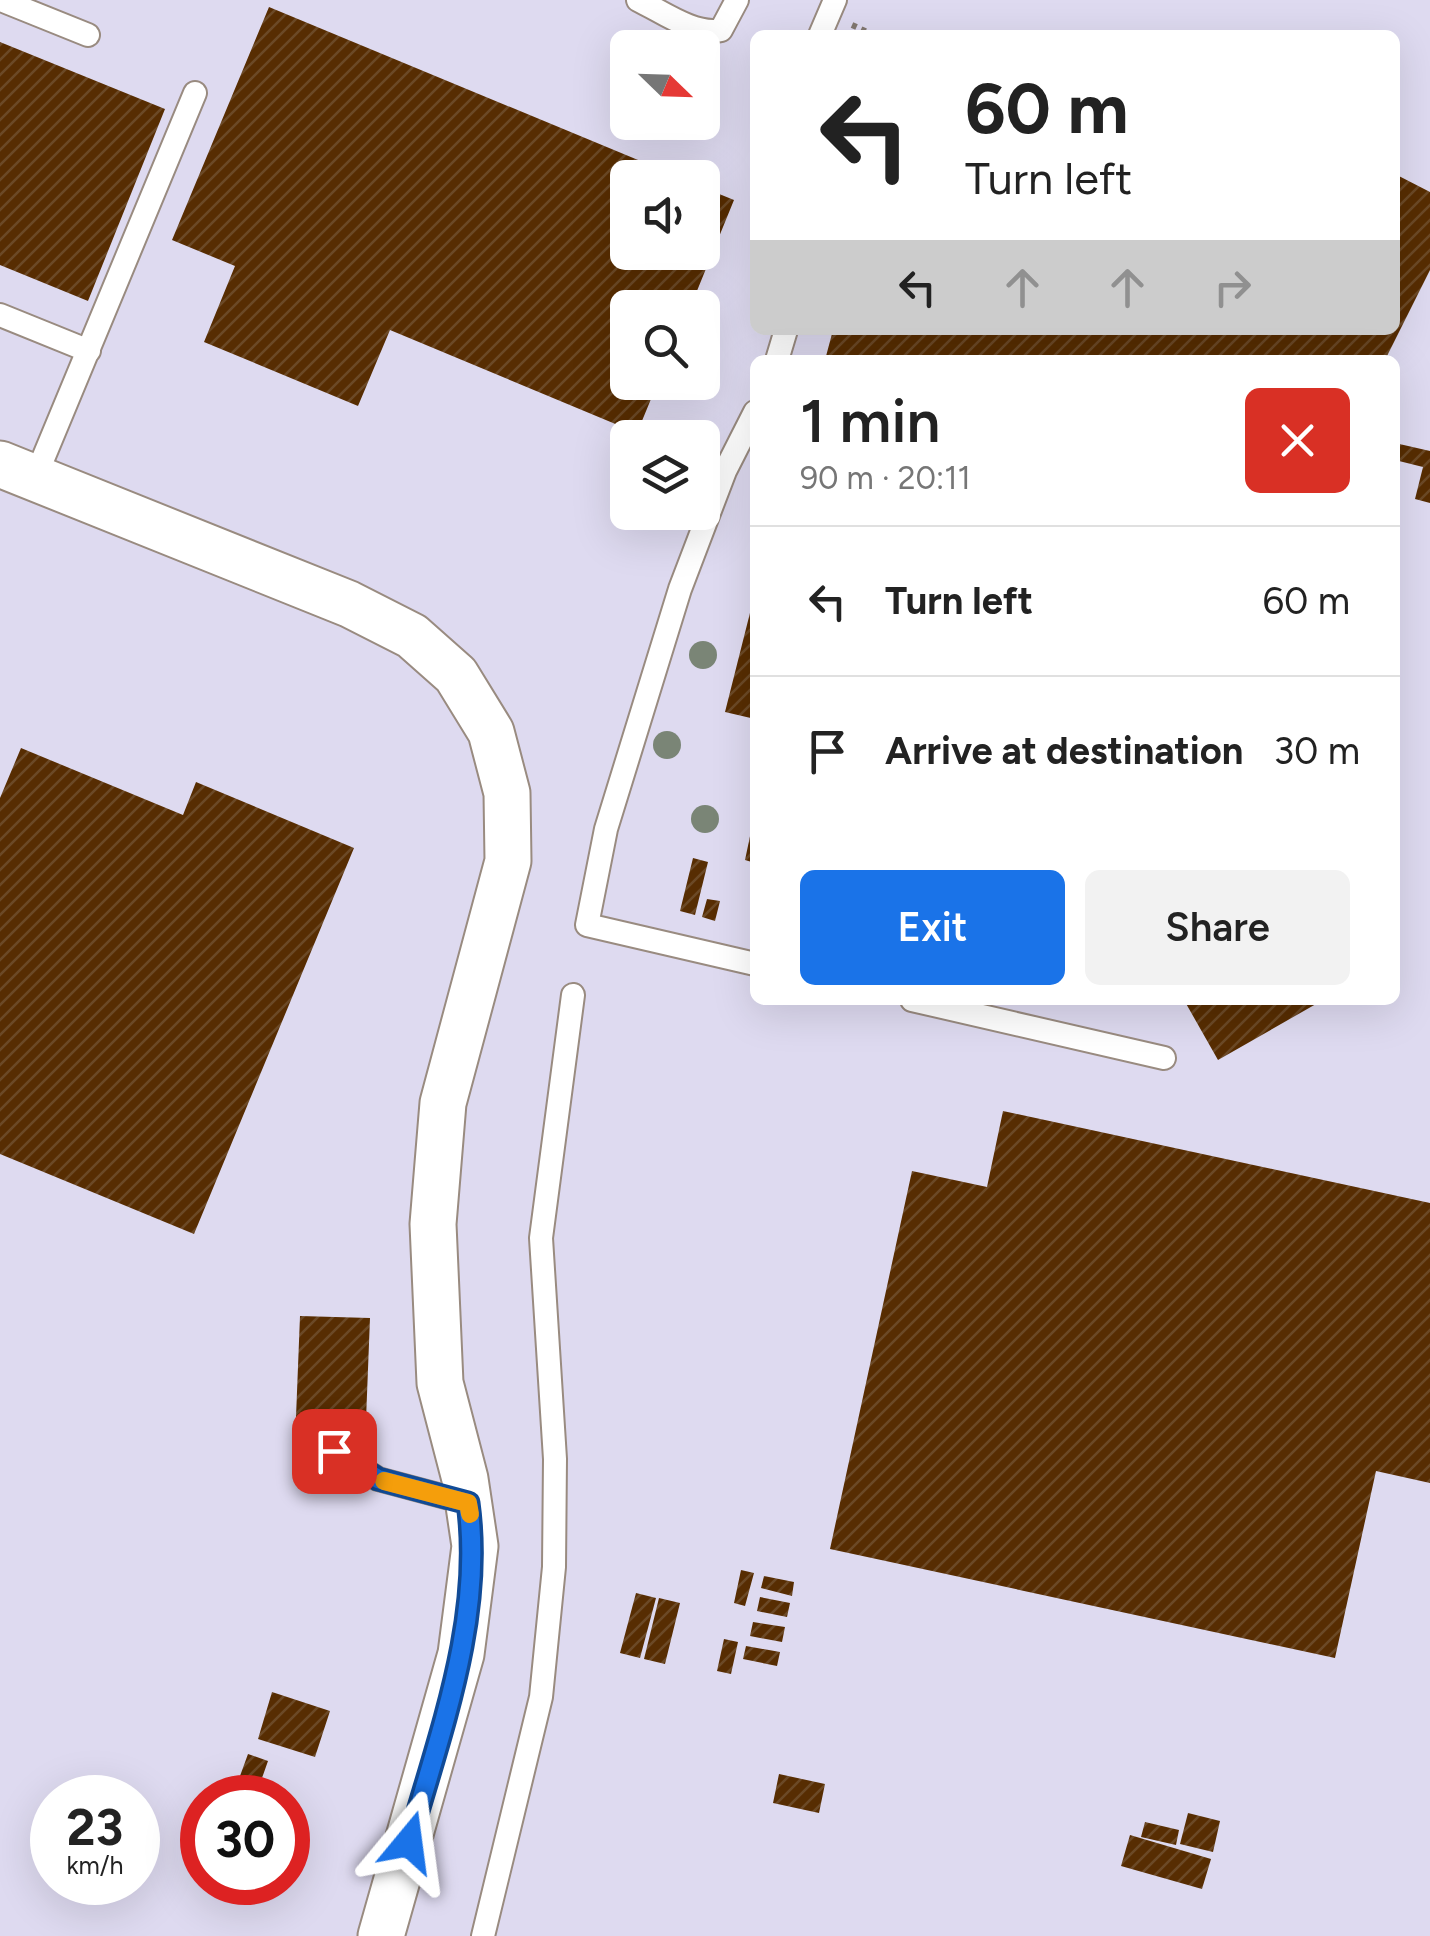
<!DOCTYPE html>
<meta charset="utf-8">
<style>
:root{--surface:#fff;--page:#f2f2f2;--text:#222;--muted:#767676;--line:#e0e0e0;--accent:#1a73e8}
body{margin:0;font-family:Figtree,sans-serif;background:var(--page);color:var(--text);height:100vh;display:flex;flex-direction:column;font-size:38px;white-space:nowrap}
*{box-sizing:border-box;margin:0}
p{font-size:32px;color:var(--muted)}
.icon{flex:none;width:55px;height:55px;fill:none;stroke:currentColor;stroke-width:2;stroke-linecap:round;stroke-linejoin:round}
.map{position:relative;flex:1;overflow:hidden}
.drawer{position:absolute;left:750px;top:355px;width:650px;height:650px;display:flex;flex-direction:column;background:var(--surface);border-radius:15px;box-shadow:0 10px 40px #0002}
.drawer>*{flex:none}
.top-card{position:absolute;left:750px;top:30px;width:650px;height:305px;border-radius:15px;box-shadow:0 10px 40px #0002;background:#fff;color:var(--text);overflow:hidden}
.needle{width:65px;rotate:113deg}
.controls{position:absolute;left:610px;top:30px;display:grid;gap:20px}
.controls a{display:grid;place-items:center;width:110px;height:110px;border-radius:15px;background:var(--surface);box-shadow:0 10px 40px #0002;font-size:50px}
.speed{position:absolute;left:30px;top:1775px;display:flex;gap:20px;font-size:50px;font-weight:700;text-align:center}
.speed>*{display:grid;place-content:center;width:130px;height:130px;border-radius:50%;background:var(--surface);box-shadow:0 10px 40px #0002;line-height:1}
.speed small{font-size:25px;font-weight:400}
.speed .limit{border:15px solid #d22;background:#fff;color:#111}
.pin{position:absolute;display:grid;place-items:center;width:85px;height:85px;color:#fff;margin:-42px;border-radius:20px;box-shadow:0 5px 15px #0006}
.me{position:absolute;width:110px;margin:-55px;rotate:16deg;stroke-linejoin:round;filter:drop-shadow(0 0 8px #0008)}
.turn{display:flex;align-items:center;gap:35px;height:210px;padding:0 50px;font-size:45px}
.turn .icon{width:130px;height:130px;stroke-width:2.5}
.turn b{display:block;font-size:70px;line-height:85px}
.lanes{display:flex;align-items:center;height:95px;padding:0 50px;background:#0003;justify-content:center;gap:50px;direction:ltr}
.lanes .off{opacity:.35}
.round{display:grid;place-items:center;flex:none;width:105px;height:105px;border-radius:15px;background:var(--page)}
.head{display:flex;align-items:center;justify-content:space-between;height:170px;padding:0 50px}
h1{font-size:60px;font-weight:600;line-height:75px}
.cta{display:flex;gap:20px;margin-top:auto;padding:20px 50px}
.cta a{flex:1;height:115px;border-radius:15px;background:var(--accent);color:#fff;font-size:40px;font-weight:600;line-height:115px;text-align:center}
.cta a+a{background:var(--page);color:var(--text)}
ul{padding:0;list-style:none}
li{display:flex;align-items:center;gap:30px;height:150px;padding:0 50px;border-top:2px solid var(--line)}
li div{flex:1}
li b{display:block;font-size:38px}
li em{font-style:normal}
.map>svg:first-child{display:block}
.industrial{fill:#dedaf0;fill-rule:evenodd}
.building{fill:url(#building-hatch)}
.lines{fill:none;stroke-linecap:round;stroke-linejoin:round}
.service-casing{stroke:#998b80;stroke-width:26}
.minor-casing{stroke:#998b80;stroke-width:49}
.path{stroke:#827870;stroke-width:6;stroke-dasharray:5 5;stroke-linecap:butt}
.service{stroke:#fff;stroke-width:22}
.minor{stroke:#fff;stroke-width:45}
.tree{fill:#7a8576}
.route-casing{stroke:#114b97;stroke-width:25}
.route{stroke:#1a73e8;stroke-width:18}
.slow{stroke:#f59e0b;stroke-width:18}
</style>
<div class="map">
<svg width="1430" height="1936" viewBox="0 0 1430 1936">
<defs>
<pattern id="building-hatch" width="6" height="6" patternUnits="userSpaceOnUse" patternTransform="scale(2.5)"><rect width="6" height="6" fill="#572d02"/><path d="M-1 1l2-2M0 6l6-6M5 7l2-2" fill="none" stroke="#6b4926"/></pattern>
</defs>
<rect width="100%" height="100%" fill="#f4e4d8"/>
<path class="industrial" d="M0 0H1430V1936H0ZM755 35H1395V330H755ZM628 48H702V122H628ZM628 178H702V252H628ZM628 308H702V382H628ZM755 360H1395V1000H755ZM628 438H702V512H628ZM52 1798H138V1882H52ZM202 1798H288V1882H202Z"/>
<path class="building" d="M269 7 679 177 628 178V252H702V187L734 200 690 308H628V382H658L637 433 390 330 358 406 204 342 235 266 172 240Z
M0 42 165 109 88 301 0 265Z
M1395 174 1430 192V270L1385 360H825L833 330H1395Z
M1395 443 1430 451V503L1415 499 1423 467 1395 460Z
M754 597H755V719L725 712Z
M21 748 183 815 196 782 354 848 194 1234 0 1154V798Z
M753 822H755V863L745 860Z
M693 858 708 862 695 915 680 911Z
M707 899 720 901 715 921 702 917Z
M1184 1000H1323L1218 1060Z
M1003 1111 1430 1203V1483L1376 1471 1335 1658 830 1549 912 1171 987 1187Z
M300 1316 370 1318 366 1420 296 1417Z
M741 1570 754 1573 745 1606 734 1603Z
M764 1576 794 1582 792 1596 761 1588Z
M636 1593 656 1598 640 1658 620 1653Z
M760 1597 790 1603 787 1617 757 1611Z
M659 1598 680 1603 665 1664 644 1659Z
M753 1622 785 1627 782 1642 750 1636Z
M724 1639 738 1642 731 1674 717 1671Z
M746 1646 780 1652 777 1666 743 1659Z
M272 1692 330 1711 315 1757 258 1739Z
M248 1754 268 1761 255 1798H232Z
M779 1774 825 1784 819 1813 773 1803Z
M1188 1813 1220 1821 1213 1852 1180 1844Z
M1145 1822 1179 1830 1176 1845 1141 1837Z
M1130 1835 1211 1859 1202 1889 1121 1866Z"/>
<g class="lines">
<g class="service-casing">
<path id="service" d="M1 0 88 35
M638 0C661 11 695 36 721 30L737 0
M820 35 835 0
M0 315 89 351
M777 360 786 330
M755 412 725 471 680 589 606 829 587 925 755 964
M35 478 195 93
M912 1000 1164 1058
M334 1451 378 1479 468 1503
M483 1936 541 1697 554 1567 555 1459 541 1238 573 995"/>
</g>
<g class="minor-casing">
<path id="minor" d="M0 464 349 604 412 636 456 675 491 732 507 793 508 861 443 1103 433 1224 440 1383 465 1479 475 1546 461 1654 381 1936"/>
</g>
<path class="path" d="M852 25 874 35"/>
<use href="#service" class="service"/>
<use href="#minor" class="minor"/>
</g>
<g class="tree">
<circle cx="703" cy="655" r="14"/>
<circle cx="667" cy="745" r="14"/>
<circle cx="705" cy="819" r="14"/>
</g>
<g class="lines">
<g class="route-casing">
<path id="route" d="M334 1451 378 1479 468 1503C484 1618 440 1732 409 1842"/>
</g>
<use href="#route" class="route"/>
<path class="slow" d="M384 1481 468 1503 470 1514"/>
</g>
</svg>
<div class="controls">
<a><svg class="needle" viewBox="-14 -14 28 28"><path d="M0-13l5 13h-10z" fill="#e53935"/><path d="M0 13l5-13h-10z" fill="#767676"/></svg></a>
<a><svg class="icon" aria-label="sound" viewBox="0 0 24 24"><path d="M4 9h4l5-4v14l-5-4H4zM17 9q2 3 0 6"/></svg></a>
<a><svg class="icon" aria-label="search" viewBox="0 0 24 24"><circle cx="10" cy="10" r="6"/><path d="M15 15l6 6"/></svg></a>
<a><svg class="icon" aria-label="layers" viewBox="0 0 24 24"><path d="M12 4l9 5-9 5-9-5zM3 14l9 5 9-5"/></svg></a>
</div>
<div class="speed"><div>23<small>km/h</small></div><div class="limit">30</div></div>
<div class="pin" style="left:334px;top:1451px;background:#d93025"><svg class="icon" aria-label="arrive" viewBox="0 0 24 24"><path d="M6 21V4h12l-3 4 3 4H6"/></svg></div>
<svg class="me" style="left:409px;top:1842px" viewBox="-20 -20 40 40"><path d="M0-17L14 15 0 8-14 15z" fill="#1a73e8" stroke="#fff" stroke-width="4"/></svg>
<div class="top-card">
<div class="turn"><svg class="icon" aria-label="left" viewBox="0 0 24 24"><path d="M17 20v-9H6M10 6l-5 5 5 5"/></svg><div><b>60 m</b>Turn left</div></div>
<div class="lanes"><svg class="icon" aria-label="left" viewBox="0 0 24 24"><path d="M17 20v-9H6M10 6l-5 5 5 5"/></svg><svg class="icon off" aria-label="ahead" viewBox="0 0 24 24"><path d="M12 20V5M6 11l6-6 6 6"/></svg><svg class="icon off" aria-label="ahead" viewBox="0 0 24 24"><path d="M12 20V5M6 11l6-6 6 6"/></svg><svg class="icon off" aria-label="right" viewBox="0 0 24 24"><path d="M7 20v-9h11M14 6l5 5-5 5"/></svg></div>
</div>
<section class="drawer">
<div class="head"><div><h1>1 min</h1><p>90 m · 20:11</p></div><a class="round" style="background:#d93025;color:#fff"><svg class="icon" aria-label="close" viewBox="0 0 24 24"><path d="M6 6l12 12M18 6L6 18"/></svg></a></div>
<ul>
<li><svg class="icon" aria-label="left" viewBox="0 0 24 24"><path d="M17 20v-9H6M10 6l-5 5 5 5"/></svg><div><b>Turn left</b></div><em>60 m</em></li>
<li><svg class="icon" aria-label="arrive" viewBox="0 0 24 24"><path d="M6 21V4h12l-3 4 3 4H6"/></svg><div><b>Arrive at destination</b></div><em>30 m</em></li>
</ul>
<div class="cta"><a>Exit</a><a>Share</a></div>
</section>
</div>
